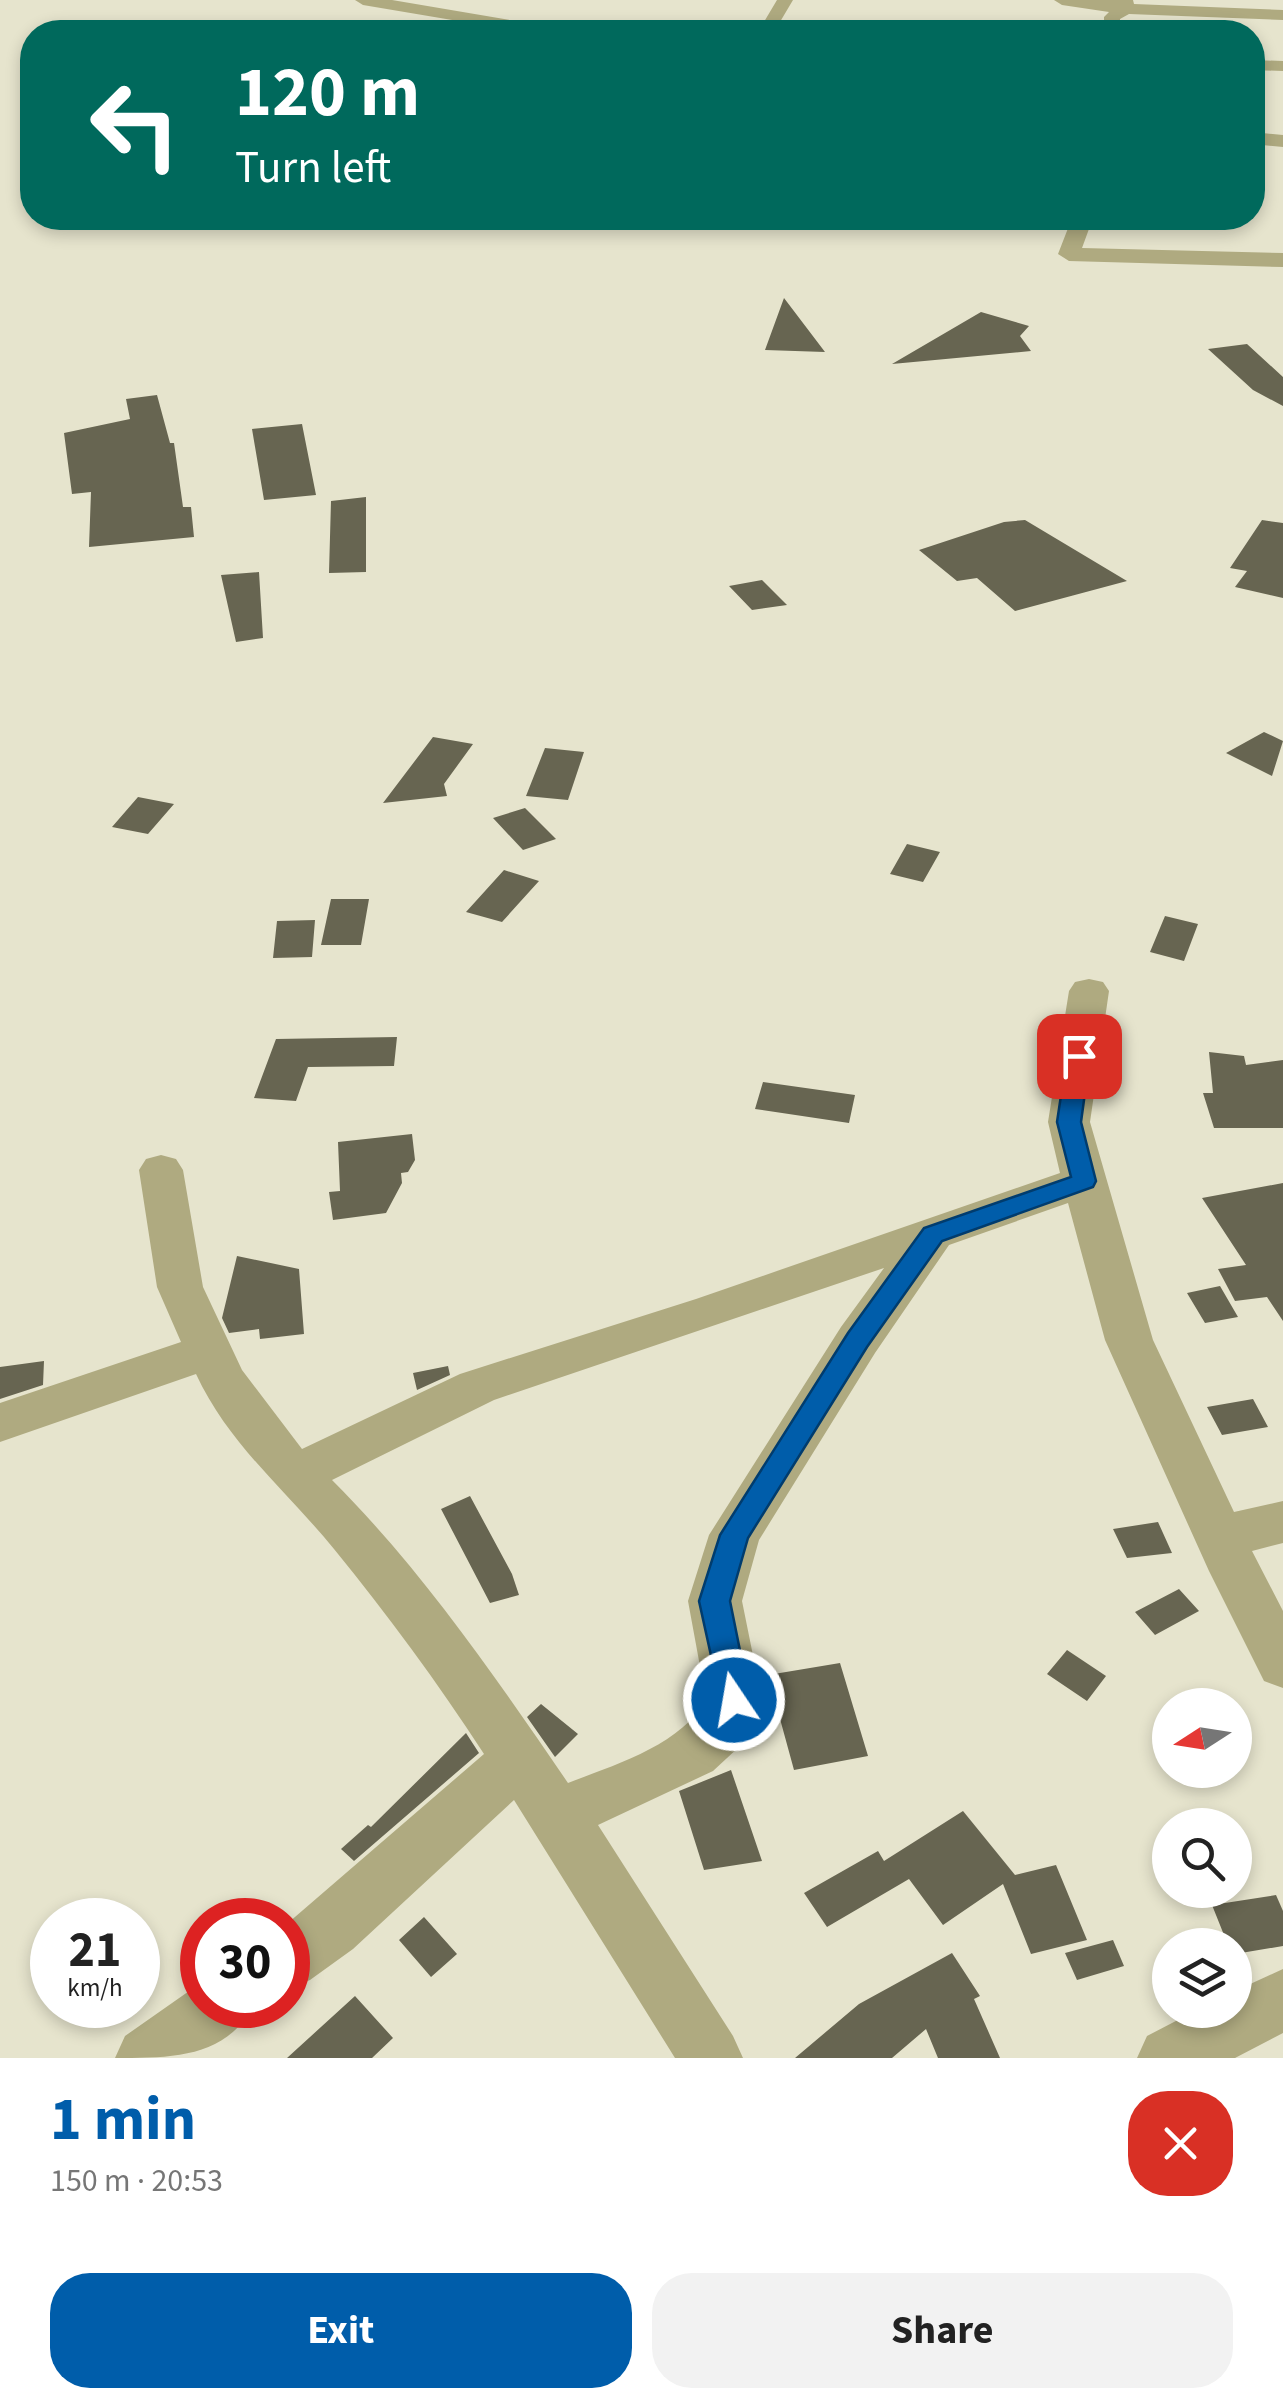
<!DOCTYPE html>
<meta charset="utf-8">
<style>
:root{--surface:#fff;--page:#f2f2f2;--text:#222;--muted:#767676;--accent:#005daa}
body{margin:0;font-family:"Source Sans 3",sans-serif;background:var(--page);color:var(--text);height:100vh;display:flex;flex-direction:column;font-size:38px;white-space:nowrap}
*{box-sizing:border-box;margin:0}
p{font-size:32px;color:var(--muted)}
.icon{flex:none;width:55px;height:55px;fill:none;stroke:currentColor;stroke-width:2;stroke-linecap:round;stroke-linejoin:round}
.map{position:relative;height:2058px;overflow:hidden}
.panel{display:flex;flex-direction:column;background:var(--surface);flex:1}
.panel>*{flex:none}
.guide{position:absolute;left:20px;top:20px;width:1245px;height:210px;border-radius:40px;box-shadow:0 5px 15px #0003;background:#00695c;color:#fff;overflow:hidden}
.needle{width:65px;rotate:258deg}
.controls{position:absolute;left:1152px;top:1688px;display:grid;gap:20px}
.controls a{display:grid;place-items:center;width:100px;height:100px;border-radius:50%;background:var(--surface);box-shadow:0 5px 15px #0003;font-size:50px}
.speed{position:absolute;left:30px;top:1898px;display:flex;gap:20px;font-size:50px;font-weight:700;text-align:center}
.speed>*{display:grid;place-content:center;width:130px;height:130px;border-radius:50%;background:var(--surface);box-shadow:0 5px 15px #0003;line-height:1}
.speed small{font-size:25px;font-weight:400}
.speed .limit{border:15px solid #d22;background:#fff;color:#111}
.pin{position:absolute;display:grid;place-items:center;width:85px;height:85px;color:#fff;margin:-42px;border-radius:20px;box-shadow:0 5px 15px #0006}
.me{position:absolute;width:110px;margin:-55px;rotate:348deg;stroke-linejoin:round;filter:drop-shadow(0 0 8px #0008)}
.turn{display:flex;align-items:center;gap:35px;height:210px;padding:0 50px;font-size:45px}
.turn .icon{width:130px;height:130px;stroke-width:2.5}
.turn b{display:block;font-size:70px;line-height:85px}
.round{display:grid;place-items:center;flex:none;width:105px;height:105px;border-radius:40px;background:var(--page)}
.overview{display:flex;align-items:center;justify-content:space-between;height:170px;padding:0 50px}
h1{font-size:60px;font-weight:700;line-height:75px;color:var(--accent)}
.action{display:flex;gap:20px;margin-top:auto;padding:20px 50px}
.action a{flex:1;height:115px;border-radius:40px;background:var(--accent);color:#fff;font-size:40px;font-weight:700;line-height:115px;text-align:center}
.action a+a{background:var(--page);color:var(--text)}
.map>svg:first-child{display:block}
.building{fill:#676551}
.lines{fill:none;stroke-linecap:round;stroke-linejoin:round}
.minor{fill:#afaa80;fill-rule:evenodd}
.route{fill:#005daa;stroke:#003c6e;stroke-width:2.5}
</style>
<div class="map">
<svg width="1283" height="2058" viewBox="0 0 1283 2058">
<rect width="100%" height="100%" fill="#e6e4cd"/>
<path class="building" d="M784 298 825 352 765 350Z
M981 312 1029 326 1020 336 1031 351 892 364Z
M1247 344 1283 377V406L1253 390 1208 349Z
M157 395 170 443H174L183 507H191L194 537 89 547 91 492 72 494 64 433 130 419 126 399Z
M302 424 316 495 264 500 252 429Z
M366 497V572L329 573 331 501Z
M1025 520 1127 581 1015 611 977 578 957 581 919 550 1004 522Z
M1262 520 1283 523V598L1235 587 1247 571 1230 568Z
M259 572 263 638 236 642 221 575Z
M762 580 787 605 752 610 729 586Z
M1264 732 1283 741 1272 776 1226 753Z
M433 737 473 744 444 784 447 796 383 803Z
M545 748 584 752 568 800 526 796Z
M138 797 174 804 148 834 112 827Z
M525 808 556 839 523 850 493 818Z
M907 844 940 852 923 882 890 874Z
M504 870 539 881 502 922 466 912Z
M331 899H369L361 945H321Z
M1165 916 1198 924 1184 961 1150 952Z
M315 920 312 957 273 958 277 921Z
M397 1037 394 1066 308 1067 296 1101 254 1098 276 1039Z
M1209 1052 1244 1056 1246 1065 1283 1060V1128H1214L1203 1093H1213Z
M763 1082 855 1095 849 1123 755 1109Z
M412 1134 415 1160 408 1172 401 1173 402 1183 386 1213 333 1220 329 1192 340 1191 338 1142Z
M1283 1183V1321L1267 1297 1235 1301 1218 1269 1246 1265 1202 1198Z
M237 1256 299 1269 304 1334 260 1339 259 1329 229 1333 222 1318Z
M1220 1286 1238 1317 1205 1323 1187 1293Z
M44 1361 43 1385 0 1399V1367Z
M448 1366 450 1375 417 1390 413 1373Z
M1253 1399 1268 1427 1222 1435 1207 1407Z
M470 1496 512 1574 519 1595 490 1603 441 1509Z
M1158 1522 1172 1553 1127 1558 1113 1529Z
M1179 1589 1199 1611 1155 1635 1135 1612Z
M1067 1650 1106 1676 1087 1701 1047 1674Z
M840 1663 868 1756 794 1770 768 1675Z
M541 1704 578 1734 555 1757 527 1717Z
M466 1733 479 1753 354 1861 341 1849 368 1825 371 1827Z
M731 1770 762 1861 704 1870 679 1791Z
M963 1811 1015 1875 1056 1865 1087 1940 1031 1954 1003 1884 943 1925 909 1879 827 1927 804 1893 878 1851 884 1861Z
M1276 1895 1283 1911V1946L1235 1954V1945H1228L1212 1905Z
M424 1917 457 1954 431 1977 399 1940Z
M1113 1940 1124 1966 1077 1980 1065 1953Z
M952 1953 980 1996 974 1999 1000 2058H938L926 2029 892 2058H795L859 2004Z
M355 1996 393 2038 372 2058H287Z"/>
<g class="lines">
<path class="minor" d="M355 0H392L551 27 560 32H524L363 5Z
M777 0H793L774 32H758Z
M1054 0H1133L1134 4 1283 10V20L1129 14 1120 19V32H1104V17L1109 12 1062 5Z
M1252 60 1283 61V71L1252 70Z
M1252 132 1283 135V147L1252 144Z
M1072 218H1093L1082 248 1283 253V267L1069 261 1058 254Z
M1089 979 1103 982 1109 991 1090 1122 1153 1340 1234 1512 1283 1501V1543L1252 1551 1283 1611V1688L1264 1681 1209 1571 1105 1340 1068 1203 949 1245 875 1353 759 1540 742 1601 762 1700 740 1746 713 1771 598 1825 733 2036 743 2058H675L514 1800 353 1949 310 1980 288 1989V1923L484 1754C438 1683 387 1614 334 1549 286 1490 229 1445 196 1374L0 1442V1403L181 1342 157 1287 139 1170 146 1159 161 1155 176 1159 183 1170 203 1287 242 1370 302 1449 460 1374 696 1299 1060 1173 1048 1122 1069 991 1075 982ZM884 1268 841 1327 709 1535 688 1601 706 1699C682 1745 614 1765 568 1783 496 1678 423 1571 332 1480L494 1400Z
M1283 1969V2033L1235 2058H1137L1147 2036 1197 2010H1235V1991Z
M202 1982V2005H253C227 2058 172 2058 115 2058L125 2036Z"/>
</g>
<path class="route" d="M1079 1049 1090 1056 1081 1122 1096 1181 1093 1187 942 1241 867 1347 748 1538 730 1601 750 1700 745 1710 734 1715 723 1710 699 1601 720 1535 848 1333 924 1228 1071 1177 1057 1122 1067 1056Z"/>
</svg>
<div class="controls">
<a><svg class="needle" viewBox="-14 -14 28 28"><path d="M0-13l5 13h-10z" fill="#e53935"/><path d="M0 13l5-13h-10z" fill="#767676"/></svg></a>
<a><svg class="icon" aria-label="search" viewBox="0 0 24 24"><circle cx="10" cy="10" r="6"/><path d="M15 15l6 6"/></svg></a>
<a><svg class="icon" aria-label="layers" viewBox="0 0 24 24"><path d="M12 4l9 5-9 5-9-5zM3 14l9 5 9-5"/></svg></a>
</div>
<div class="speed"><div>21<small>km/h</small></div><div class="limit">30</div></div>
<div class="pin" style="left:1079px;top:1056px;background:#d93025"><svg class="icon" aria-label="arrive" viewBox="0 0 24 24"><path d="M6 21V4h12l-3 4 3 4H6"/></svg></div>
<svg class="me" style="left:734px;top:1700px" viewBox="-20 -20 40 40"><circle r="17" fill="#005daa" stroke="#fff" stroke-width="3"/><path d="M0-11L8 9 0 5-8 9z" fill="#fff"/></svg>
<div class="guide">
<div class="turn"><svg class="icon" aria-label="left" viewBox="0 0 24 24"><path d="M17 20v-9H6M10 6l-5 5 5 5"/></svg><div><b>120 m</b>Turn left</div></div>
</div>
</div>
<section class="panel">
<div class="overview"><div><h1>1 min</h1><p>150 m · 20:53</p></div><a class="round" style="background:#d93025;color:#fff"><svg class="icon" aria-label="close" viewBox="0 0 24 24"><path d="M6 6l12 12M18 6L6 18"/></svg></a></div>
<div class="action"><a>Exit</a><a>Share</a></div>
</section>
